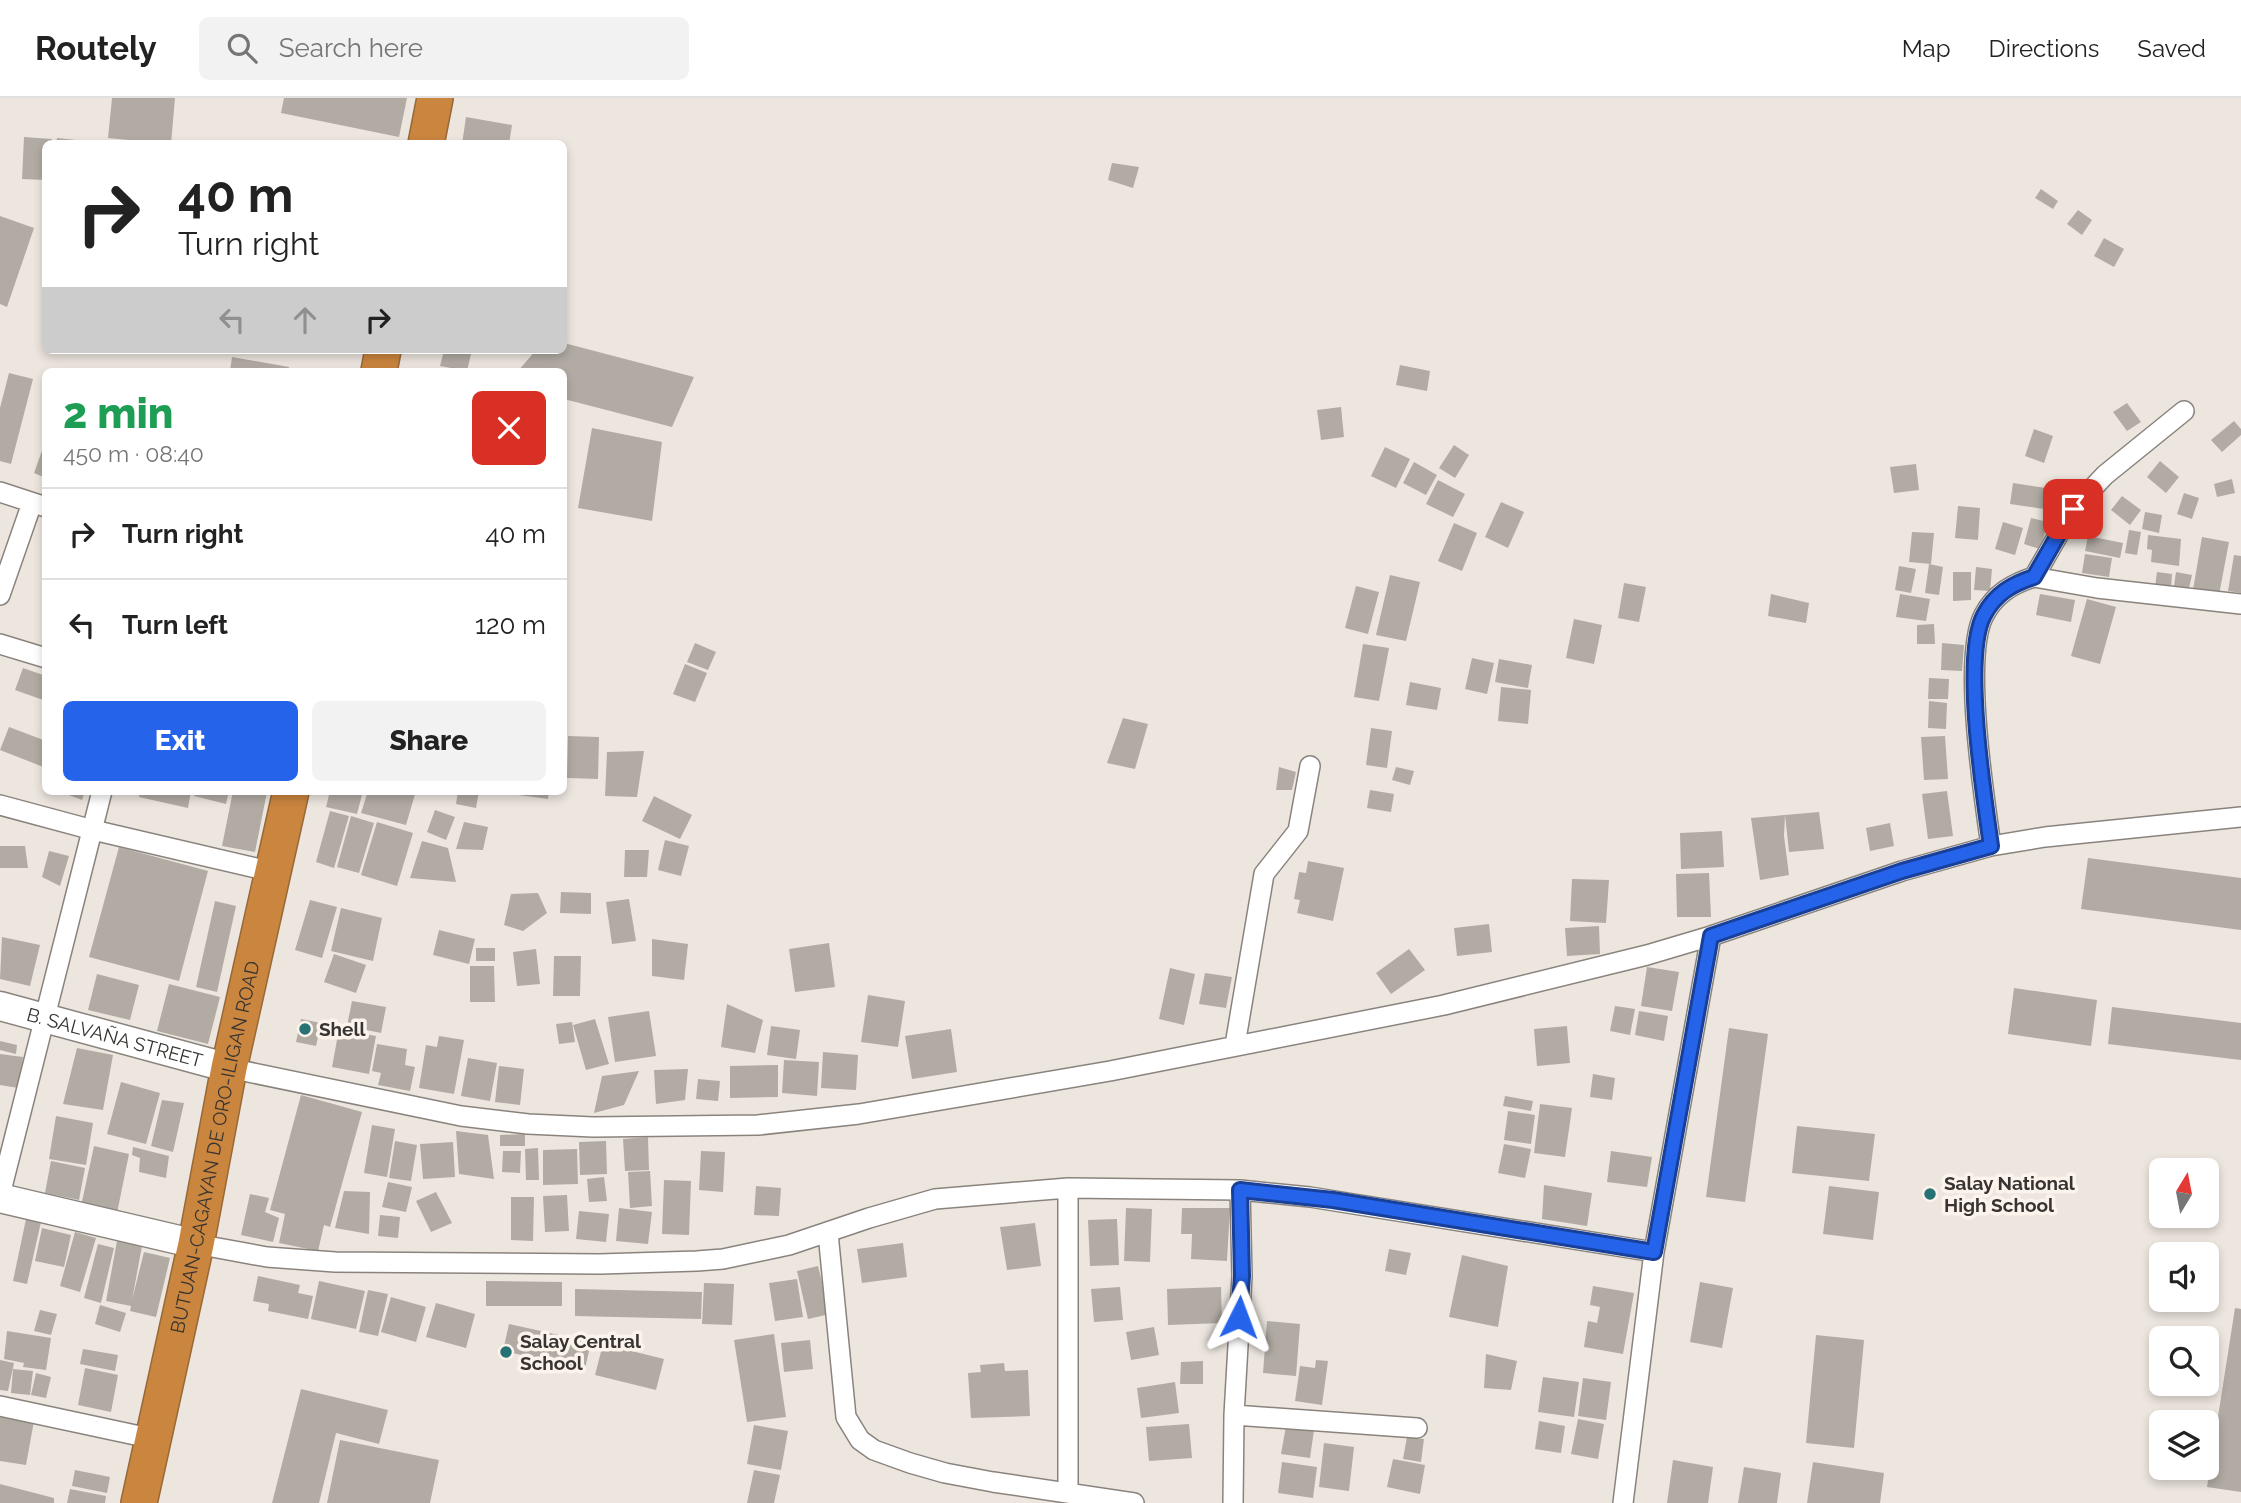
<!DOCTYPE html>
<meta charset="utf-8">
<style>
:root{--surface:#fff;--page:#f2f2f2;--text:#222;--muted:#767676;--line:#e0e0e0;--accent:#2563eb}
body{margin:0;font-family:Raleway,sans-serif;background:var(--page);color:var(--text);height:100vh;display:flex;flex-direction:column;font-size:26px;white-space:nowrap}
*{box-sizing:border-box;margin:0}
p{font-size:23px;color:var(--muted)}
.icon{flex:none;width:38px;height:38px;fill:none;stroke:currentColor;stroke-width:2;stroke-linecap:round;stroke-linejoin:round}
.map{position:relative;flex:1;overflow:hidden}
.sheet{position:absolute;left:42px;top:270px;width:525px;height:427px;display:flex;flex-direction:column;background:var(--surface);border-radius:10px;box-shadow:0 4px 10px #0003}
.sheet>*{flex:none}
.top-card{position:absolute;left:42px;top:42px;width:525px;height:214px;border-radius:10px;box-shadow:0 4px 10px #0003;background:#fff;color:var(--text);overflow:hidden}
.needle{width:46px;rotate:10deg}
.fabs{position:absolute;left:2149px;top:1060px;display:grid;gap:14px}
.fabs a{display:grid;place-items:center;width:70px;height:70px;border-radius:10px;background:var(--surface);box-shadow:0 4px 10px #0003;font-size:35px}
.pin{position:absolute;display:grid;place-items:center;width:60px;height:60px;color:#fff;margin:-30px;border-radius:14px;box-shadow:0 4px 10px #0006}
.me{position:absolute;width:77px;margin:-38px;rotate:3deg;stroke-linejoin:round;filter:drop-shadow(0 0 5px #0008)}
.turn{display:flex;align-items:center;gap:24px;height:147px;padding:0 21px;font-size:32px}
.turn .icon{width:91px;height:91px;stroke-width:2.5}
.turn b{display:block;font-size:49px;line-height:60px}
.lanes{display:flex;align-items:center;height:66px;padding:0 21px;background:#0003;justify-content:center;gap:35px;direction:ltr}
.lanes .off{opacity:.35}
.round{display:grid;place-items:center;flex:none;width:74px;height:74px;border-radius:10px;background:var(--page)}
.summary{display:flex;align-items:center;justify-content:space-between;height:119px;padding:0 21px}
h1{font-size:42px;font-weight:800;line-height:52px;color:#1e9e55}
.action{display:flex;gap:14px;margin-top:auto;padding:14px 21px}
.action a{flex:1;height:80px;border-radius:10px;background:var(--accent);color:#fff;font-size:28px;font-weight:800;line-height:80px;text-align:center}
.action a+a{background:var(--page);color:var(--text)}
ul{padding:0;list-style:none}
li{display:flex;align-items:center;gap:21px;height:91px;padding:0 21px;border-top:2px solid var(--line)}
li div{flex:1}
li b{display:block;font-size:26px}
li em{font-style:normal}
header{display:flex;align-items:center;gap:42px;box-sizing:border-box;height:98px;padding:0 35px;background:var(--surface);border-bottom:2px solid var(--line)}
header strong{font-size:33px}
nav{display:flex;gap:38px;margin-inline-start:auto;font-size:24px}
.search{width:490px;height:63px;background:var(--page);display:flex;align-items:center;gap:18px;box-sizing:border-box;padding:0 24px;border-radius:10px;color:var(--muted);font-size:26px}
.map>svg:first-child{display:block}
.building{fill:#b2aba4}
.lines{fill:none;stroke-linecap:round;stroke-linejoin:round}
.street-casing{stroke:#8a837d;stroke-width:22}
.secondary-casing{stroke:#8a837d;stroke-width:31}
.highway-casing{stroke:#976939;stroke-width:38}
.street{stroke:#fff;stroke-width:19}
.secondary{stroke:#fff;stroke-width:28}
.highway{stroke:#ca853e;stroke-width:35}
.route-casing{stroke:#184099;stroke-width:18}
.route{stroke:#2563eb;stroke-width:12}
.poi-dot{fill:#277274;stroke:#fbf3ec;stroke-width:2.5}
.labels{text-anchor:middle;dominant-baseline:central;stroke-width:7;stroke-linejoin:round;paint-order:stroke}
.poi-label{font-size:19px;font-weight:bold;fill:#373431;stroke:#fbf3ec;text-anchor:start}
.street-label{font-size:19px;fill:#373431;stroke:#fbf3ec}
</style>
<header>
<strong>Routely</strong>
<div class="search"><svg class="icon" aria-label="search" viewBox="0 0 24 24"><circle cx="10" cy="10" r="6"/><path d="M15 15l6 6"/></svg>Search here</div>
<nav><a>Map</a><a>Directions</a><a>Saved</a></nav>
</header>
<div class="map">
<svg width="2241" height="1405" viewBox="0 0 2241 1405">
<rect width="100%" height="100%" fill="#ede6df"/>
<path class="building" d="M112 0H175L171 46 108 40Z
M284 0H407L399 39 281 15Z
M466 19 512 27 509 46H462Z
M24 39 52 41V46H46V82L22 81Z
M57 40 95 44V46H56Z
M1112 65 1139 69 1133 90 1108 82Z
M2041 91 2058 103 2053 111 2035 100Z
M2078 112 2092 122 2082 137 2067 126Z
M0 118 34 130 7 209 0 206Z
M2104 140 2124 151 2114 169 2094 158Z
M564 245 694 279 672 329 564 301V273H518L536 252H564Z
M444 252H472L467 273 440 268Z
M232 259 289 269 288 273H230Z
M1400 267 1430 273 1427 293 1396 287Z
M9 275 33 281 11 366 0 363V310Z
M2127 305 2141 324 2127 333 2113 314Z
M1341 309 1344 339 1321 342 1317 312Z
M2234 323 2241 331V337L2222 354 2211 342Z
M592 330 662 344 652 423 578 410Z
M2034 331 2053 338 2044 365 2025 358Z
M45 344H46V380L34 375Z
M1454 347 1469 357 1455 380 1439 370Z
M1385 349 1410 361 1396 390 1371 378Z
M2160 363 2179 379 2166 395 2147 379Z
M1414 364 1437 377 1426 397 1403 385Z
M1916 366 1919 392 1894 395 1890 369Z
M2057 381 2072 385 2066 413 2050 410Z
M2232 381 2235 395 2217 399 2214 386Z
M1438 382 1465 396 1453 419 1426 406Z
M2013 385 2046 390 2044 411 2010 406Z
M2184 395 2199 400 2192 421 2177 416Z
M2122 398 2141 412 2130 427 2111 412Z
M1501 404 1524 414 1508 450 1485 439Z
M1958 408 1980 410 1978 442 1955 440Z
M2145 414 2162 417 2159 435 2142 431Z
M2031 420 2048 424 2040 451 2024 446Z
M2003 424 2023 430 2015 457 1995 451Z
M1454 425 1477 435 1462 473 1438 463Z
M2129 432 2141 434 2137 457 2125 455Z
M1912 434 1934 435 1931 466 1909 464Z
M2148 437 2181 441 2179 468 2151 464 2152 452 2147 451Z
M2088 438 2123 445 2120 460 2085 453Z
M2202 439 2229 444 2219 497 2193 492Z
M2085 456 2112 460 2109 479 2082 475Z
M2234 457 2241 458V495L2228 493Z
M1929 466 1943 469 1939 497 1925 495Z
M1899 468 1916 471 1911 495 1895 492Z
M1976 469 1992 471 1990 493 1974 492Z
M1953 474H1971V502L1953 503Z
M2157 474 2172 476 2171 491 2155 489Z
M2176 474 2192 477 2189 490 2174 488Z
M1390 477 1420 484 1406 543 1376 537Z
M1624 485 1646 489 1639 524 1618 520Z
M1356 488 1379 494 1368 536 1345 530Z
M1771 496 1809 505 1806 525 1768 518Z
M1900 496 1930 501 1926 523 1896 519Z
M2040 496 2075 502 2071 524 2036 517Z
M2087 501 2116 509 2100 566 2071 558Z
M1574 521 1602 527 1594 566 1566 560Z
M1934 526 1935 546H1917V527Z
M695 545 716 554 708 572 687 564Z
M1942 545 1964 547 1962 573 1941 572Z
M1363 546 1389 550 1379 603 1354 599Z
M1472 560 1494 565 1487 596 1465 591Z
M1499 561 1532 567 1528 590 1495 584Z
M685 566 707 575 695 604 673 596Z
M23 570 46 578V603L15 592Z
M1929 580 1949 581 1948 601H1928Z
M1410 584 1441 590 1437 612 1406 607Z
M1501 589 1531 592 1528 626 1498 623Z
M1929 603 1947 605 1946 631 1928 630Z
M1123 620 1148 626 1135 671 1107 665Z
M9 629 46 643V670L0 652Z
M1371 630 1392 633 1387 670 1366 667Z
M568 638 599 639 598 681 567 680Z
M1945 638 1948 681 1924 682 1921 639Z
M644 653 637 699 605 698 607 654Z
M1279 669 1296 674 1292 692H1276Z
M1396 669 1414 673 1410 687 1392 682Z
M1370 692 1394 696 1391 714 1367 710Z
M58 693H85L82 702Z
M140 693H191L188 710 139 699Z
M195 693H229L226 706 194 698Z
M233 693 267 694 255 754 222 748Z
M330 693H363L357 716 326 709Z
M368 693H416L406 727 361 715Z
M458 693H479L476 710 456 706Z
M512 693H549L548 701 511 696Z
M1947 693 1953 738 1928 741 1922 696Z
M654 698 692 717 680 741 642 723Z
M435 712 455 719 446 742 427 734Z
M330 713 349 718 334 770 316 764Z
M1819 714 1824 751 1789 754 1785 717Z
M1785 717 1784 738 1789 777 1760 782 1751 720Z
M351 718 374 725 359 775 337 769Z
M377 724 413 735 397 788 361 777Z
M464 724 488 729 483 752 456 751Z
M1890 725 1894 748 1870 753 1866 730Z
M1722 733 1724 769 1681 771 1680 735Z
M665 742 689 748 681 778 658 772Z
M422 743 448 750 456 784 410 780Z
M0 748H25L28 770H0Z
M119 749 208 773 179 883 89 859Z
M625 752H649L647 779H624Z
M49 753 69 758 60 788 42 779Z
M2088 760 2241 780V832L2081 811Z
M1308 763 1344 770 1333 823 1297 815 1300 802 1294 801 1299 774 1306 775Z
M1709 775 1711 819H1677L1676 776Z
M1572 781 1609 782 1606 825 1570 823Z
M561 794 591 795V816L560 815Z
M538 795 547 815 523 833 504 827 511 796Z
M629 801 636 843 612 846 606 804Z
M310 802 337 809 322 860 295 852Z
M215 803 236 808 217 894 196 889Z
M341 810 382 820 373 863 331 853Z
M1489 826 1492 854 1457 858 1454 830Z
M1599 828 1600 856 1567 858 1565 830Z
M439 832 475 841 469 866 433 857Z
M2 839 40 847 30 888 0 881Z
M652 841 688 846 684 882 652 878Z
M829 845 835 889 795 894 789 851Z
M476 850H495V863H476Z
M536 851 540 886 517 888 513 854Z
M1409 851 1425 872 1391 896 1376 875Z
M334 856 366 867 356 895 324 884Z
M554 858H581L580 898H553Z
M470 868H494L495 904H470Z
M1647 869 1679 874 1672 913 1641 908Z
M1170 870 1195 876 1184 927 1159 921Z
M1205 875 1232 879 1226 910 1199 906Z
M97 876 139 887 130 922 88 912Z
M169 886 220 899 208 946 157 933Z
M2014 890 2097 902 2091 948 2008 936Z
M868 897 905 903 898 949 861 944Z
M352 903 386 909 381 935 347 928Z
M727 906 763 922 755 955 721 949Z
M1615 908 1635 911 1630 937 1610 933Z
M2112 909 2241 925V962L2108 946Z
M649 913 656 958 615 964 608 919Z
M1639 913 1668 918 1664 943 1635 937Z
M301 921 321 925 316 948 296 944Z
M595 921 609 966 586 972 573 927Z
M572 924 575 944 559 946 556 926Z
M771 928 800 932 796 961 767 957Z
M1567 928 1570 965 1537 968 1534 931Z
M1729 930 1768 936 1745 1104 1706 1099Z
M339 931 376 938 369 976 332 969Z
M951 931 957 974 912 981 905 938Z
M439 938 464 942 454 996 419 990 426 947 437 949Z
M0 943 17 947 16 956 0 952Z
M377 946 407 951 405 967 415 969 410 993 378 987 381 975 372 973Z
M77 950 113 957 103 1012 63 1006Z
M823 954 858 957 856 992 821 990Z
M0 956 23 959 18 990 0 987Z
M468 960 497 965 490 1003 461 998Z
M784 962 819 964 817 998 782 995Z
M778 967V999L730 1000V968Z
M499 968 524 971 520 1007 495 1004Z
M688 971 685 1002 656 1006 654 972Z
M639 973 624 1007 594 1015 602 978Z
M1593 976 1615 980 1612 1002 1590 999Z
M698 981 720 983 718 1003 696 1001Z
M121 984 160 995 146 1046 107 1036Z
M301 997 362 1014 330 1129 324 1127 318 1153 279 1145 285 1116 270 1112Z
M1505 998 1533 1003 1531 1013 1503 1008Z
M162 1002 184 1005 173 1054 151 1048Z
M1540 1006 1572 1010 1565 1059 1534 1055Z
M1508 1013 1535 1017 1531 1046 1504 1042Z
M56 1018 93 1025 86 1067 49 1061Z
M372 1027 395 1031 387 1079 364 1075Z
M1797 1028 1875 1036 1869 1083 1792 1075Z
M456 1033 488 1037 494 1081 459 1076Z
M525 1036V1048H500V1037Z
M648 1039 649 1072 625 1073 623 1041Z
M395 1043 417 1047 411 1083 389 1080Z
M606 1043 607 1076 580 1077 579 1044Z
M453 1044 455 1079 423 1081 420 1046Z
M1504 1046 1531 1051 1525 1080 1498 1075Z
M94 1048 129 1056 116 1120 80 1113Z
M133 1049 169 1058 166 1080 139 1074 140 1060 132 1057Z
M538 1050 539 1082H526L525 1051Z
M577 1051 578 1086 543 1087V1052Z
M503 1053H521L520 1075 502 1074Z
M701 1053 725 1054 723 1094 699 1092Z
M1611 1053 1652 1059 1647 1089 1607 1084Z
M51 1063 85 1070 79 1102 45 1095Z
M650 1073 652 1108 630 1110 628 1074Z
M604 1079 607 1103 589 1104 587 1081Z
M664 1082 691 1083 689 1137 662 1136Z
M388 1084 412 1089 406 1114 382 1109Z
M1544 1087 1592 1095 1587 1128 1542 1121Z
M756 1088 781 1090 779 1118 754 1117Z
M1829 1088 1879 1094 1873 1142 1823 1136Z
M344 1093 370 1094 369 1136 335 1130Z
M436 1094 452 1125 431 1134 416 1103Z
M250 1096 269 1100 265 1114 279 1120 273 1144 241 1137Z
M567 1097 569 1133 545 1134 543 1098Z
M511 1099H534L533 1143 511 1142Z
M619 1110 652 1114 648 1146 616 1143Z
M1126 1110 1152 1111 1150 1164 1124 1163Z
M1182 1110H1230L1227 1163 1191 1161 1192 1136H1181Z
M579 1113 609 1116 606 1144 576 1141Z
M380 1117 400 1119 398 1140 378 1138Z
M26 1121 41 1124 27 1186 13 1183Z
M1117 1121 1119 1167 1090 1168 1088 1122Z
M1035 1125 1041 1168 1007 1172 1000 1129Z
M42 1130 71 1137 64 1169 35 1163Z
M75 1134 96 1140 80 1194 60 1188Z
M117 1143 142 1148 132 1202 144 1154 170 1160 156 1219 130 1213 131 1208 106 1203Z
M903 1145 907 1179 862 1185 857 1151Z
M98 1146 114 1150 101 1205 84 1200Z
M1389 1151 1411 1155 1406 1177 1385 1173Z
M1462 1157 1508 1168 1498 1229 1449 1219Z
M818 1168 830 1216 808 1221 797 1173Z
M258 1178 300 1187 298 1195 313 1198 308 1221 268 1213 269 1206 253 1203Z
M797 1181 803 1219 775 1223 769 1185Z
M319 1183 365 1193 356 1231 311 1221Z
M486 1183 562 1184V1208H486Z
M1700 1184 1733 1190 1722 1250 1690 1244Z
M704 1185 734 1186 732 1227 702 1226Z
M1593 1188 1634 1195 1623 1256 1584 1249 1588 1223 1597 1225 1600 1209 1590 1207Z
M1120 1189 1123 1222 1094 1224 1091 1191Z
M1221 1189 1222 1225 1168 1227 1167 1191Z
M575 1191 702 1194 701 1221 575 1218Z
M368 1192 388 1196 378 1238 359 1234Z
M391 1199 426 1209 416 1244 381 1234Z
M436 1205 475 1216 466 1250 426 1239Z
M100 1207 126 1215 120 1234 95 1226Z
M2235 1210 2241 1211V1394L2207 1389Z
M40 1212 57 1216 51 1237 34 1233Z
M1267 1223 1300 1226 1296 1278 1263 1275Z
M509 1226 591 1244 585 1271 503 1253Z
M1154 1229 1159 1257 1131 1262 1126 1234Z
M7 1233 51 1240 46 1272 23 1269 24 1265 4 1261Z
M774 1236 786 1319 747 1324 734 1242Z
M1816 1237 1864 1242 1854 1350 1806 1345Z
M810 1242 813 1271 784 1274 781 1245Z
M603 1246 664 1261 656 1292 595 1277Z
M83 1251 118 1257 115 1273 80 1266Z
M1486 1256 1517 1263 1511 1292 1484 1290Z
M0 1262 14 1265 8 1293 0 1292Z
M1316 1262 1328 1263 1322 1307 1295 1303 1300 1268 1315 1270Z
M1203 1263V1286H1180L1181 1264Z
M1004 1265 1005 1273 1028 1272 1030 1318 971 1320 968 1275 981 1274 980 1267Z
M85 1270 118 1277 111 1314 78 1307Z
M13 1271 33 1273 30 1297 11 1295Z
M36 1275 51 1279 46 1300 31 1297Z
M1543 1279 1579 1284 1574 1319 1538 1314Z
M1583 1280 1611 1284 1606 1322 1578 1318Z
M1175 1284 1179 1315 1141 1320 1137 1290Z
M301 1291 388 1312 379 1346 336 1335 319 1405H272Z
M0 1317 34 1323 26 1367 0 1363Z
M1578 1321 1604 1326 1598 1361 1571 1356Z
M1539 1323 1565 1328 1561 1355 1535 1351Z
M1189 1326 1192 1360 1149 1363 1146 1329Z
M754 1327 788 1333 781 1372 747 1366Z
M1286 1328 1314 1332 1310 1360 1281 1356Z
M1407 1339 1424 1341 1421 1364 1403 1361Z
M340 1342 439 1362 430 1405H327Z
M1324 1345 1354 1349 1349 1393 1319 1389Z
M1393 1361 1425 1367 1420 1396 1387 1389Z
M1673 1362 1713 1369 1708 1405H1667Z
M1282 1364 1317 1369 1313 1400 1278 1395Z
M1813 1364 1884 1375 1880 1405H1807Z
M1744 1369 1781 1375 1777 1405H1738Z
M75 1372 110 1379 107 1395 72 1388Z
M754 1372 780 1377 774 1405H747Z
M0 1386 54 1400V1405H0Z
M70 1391 106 1398 105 1405H67Z"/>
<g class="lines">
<g class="street-casing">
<path id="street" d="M0 394 46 409
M2034 479 2097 490 2241 506
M0 497 32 405
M0 546 46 560
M0 707 93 732 273 774
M1991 748C1984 698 1962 558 1984 517 1995 496 2012 486 2034 479L2073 411 2105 377 2184 313
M1235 947 1264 776 1298 733 1310 668
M229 970 461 1018 528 1026 593 1029 758 1027 859 1016 1110 973 1444 907 1647 857 1711 838 1902 773 1991 748 2045 739 2241 719
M1068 1090V1394
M0 1097 102 693
M828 1135 846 1319 860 1342 874 1352 910 1365 945 1375 993 1384 1134 1405
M196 1146 267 1159 335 1164 600 1166 697 1163 723 1161 789 1147 869 1120 935 1101 1068 1090 1240 1092 1310 1099 1654 1154
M0 1308 154 1341
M1234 1317 1417 1330
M1233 1405 1234 1317 1242 1178 1240 1092
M1623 1405 1654 1154 1711 838"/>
</g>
<g class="secondary-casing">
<g id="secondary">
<path id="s1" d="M0 908 229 970"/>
<path d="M0 1100 196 1146"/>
</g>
</g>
<g class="highway-casing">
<g id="highway">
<path d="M426 46 435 0"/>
<path d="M379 273 383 252"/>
<path id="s2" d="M139 1405 196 1146 229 970 291 693"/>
</g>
</g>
<use href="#street" class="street"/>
<use href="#secondary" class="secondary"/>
<use href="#highway" class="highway"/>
</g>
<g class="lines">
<g class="route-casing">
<path id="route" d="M1239 1219 1242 1178 1240 1092 1333 1102 1654 1154 1711 838 1902 773 1991 748C1984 698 1962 558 1984 517 1995 496 2012 486 2034 479L2073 411"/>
</g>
<use href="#route" class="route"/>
</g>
<g class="poi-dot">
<circle cx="305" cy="931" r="7"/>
<circle cx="1930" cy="1096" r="7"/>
<circle cx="506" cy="1254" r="7"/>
</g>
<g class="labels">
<g class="poi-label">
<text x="319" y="931">Shell</text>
<text x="1944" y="1085">Salay National<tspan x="1944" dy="22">High School</tspan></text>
<text x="520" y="1243">Salay Central<tspan x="520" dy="22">School</tspan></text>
</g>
<g class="street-label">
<text stroke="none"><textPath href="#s1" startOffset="119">B. SALVAÑA STREET</textPath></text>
<text stroke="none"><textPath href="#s2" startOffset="364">BUTUAN-CAGAYAN DE ORO-ILIGAN ROAD</textPath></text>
</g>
</g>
</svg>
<div class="fabs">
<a><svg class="needle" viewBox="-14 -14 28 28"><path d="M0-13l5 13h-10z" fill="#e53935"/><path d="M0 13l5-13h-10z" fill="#767676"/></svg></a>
<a><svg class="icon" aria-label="sound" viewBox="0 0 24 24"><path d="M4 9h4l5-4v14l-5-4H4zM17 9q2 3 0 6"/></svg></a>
<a><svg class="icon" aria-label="search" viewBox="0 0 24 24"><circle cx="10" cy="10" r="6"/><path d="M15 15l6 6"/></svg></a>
<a><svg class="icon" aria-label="layers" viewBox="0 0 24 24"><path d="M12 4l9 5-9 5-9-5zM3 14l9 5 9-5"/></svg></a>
</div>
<div class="pin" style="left:2073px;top:411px;background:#d93025"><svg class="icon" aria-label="arrive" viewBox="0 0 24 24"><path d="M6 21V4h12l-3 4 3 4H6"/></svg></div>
<svg class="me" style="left:1239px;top:1219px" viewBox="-20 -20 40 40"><path d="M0-17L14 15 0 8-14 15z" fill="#2563eb" stroke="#fff" stroke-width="4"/></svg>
<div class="top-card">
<div class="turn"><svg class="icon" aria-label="right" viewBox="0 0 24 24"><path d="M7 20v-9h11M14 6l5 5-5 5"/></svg><div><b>40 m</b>Turn right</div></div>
<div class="lanes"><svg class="icon off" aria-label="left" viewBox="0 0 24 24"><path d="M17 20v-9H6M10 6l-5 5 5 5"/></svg><svg class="icon off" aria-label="ahead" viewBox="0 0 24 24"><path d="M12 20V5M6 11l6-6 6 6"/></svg><svg class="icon" aria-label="right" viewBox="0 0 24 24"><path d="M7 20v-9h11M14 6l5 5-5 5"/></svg></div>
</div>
<section class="sheet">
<div class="summary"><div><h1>2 min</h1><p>450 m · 08:40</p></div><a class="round" style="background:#d93025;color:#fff"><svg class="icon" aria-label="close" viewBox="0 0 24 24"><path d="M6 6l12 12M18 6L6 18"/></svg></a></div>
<ul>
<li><svg class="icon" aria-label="right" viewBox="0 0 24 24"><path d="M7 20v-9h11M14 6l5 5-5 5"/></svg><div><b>Turn right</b></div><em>40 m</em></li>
<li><svg class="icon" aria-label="left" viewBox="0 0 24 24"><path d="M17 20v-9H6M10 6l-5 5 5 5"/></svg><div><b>Turn left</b></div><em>120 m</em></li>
</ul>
<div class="action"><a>Exit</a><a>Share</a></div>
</section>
</div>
